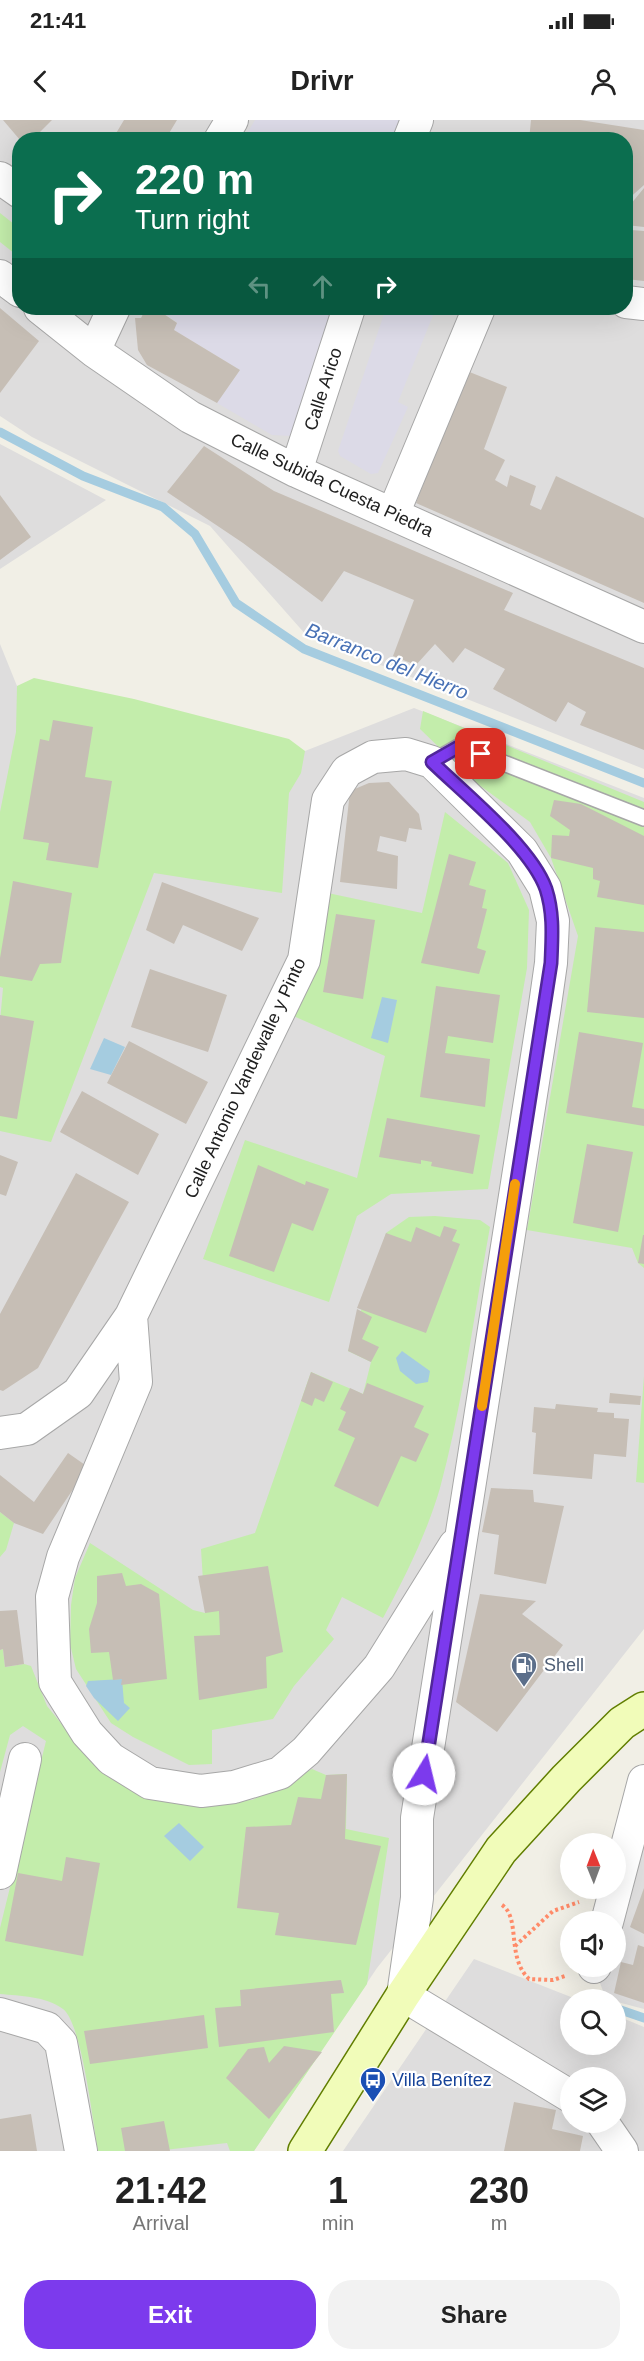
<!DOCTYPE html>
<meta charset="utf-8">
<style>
:root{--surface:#fff;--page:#f2f2f2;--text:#222;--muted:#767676;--accent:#7c3aed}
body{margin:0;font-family:Arial,sans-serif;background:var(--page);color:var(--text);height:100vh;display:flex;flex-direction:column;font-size:22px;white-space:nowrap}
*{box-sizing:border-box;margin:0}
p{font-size:20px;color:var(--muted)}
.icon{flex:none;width:33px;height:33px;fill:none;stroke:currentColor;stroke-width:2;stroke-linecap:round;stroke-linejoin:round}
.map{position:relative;height:2031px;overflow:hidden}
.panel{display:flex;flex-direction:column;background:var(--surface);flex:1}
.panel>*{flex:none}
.hud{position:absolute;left:12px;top:12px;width:621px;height:183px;border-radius:24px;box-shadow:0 6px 24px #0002;background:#0b6e4f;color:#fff;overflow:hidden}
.needle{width:39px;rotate:359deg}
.controls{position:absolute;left:560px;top:1713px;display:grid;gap:12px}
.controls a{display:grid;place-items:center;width:66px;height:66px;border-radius:50%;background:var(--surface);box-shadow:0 6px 24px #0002;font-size:30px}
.pin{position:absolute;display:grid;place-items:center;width:51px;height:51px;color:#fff;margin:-26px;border-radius:12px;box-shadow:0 3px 9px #0006}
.me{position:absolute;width:66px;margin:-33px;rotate:9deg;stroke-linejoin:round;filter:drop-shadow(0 0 4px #0008)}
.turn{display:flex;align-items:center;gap:21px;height:126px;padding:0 24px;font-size:27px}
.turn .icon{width:78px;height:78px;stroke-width:2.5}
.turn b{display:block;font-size:42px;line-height:51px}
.lanes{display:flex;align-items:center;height:57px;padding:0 24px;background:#0003;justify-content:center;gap:30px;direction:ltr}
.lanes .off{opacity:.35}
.eta{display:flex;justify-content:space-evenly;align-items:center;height:102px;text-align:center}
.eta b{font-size:36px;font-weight:700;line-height:42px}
.button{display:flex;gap:12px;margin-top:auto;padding:12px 24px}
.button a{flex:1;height:69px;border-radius:24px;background:var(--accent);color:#fff;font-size:24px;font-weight:700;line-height:69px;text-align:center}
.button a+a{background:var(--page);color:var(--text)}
.status{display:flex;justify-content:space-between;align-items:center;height:42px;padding:0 30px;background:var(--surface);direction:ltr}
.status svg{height:16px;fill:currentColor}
header{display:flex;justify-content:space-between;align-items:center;height:78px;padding:0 24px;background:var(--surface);font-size:27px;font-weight:700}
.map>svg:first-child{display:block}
.residential{fill:#dedddd;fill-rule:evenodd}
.grass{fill:#c3edab}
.plaza{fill:#dcdae7}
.water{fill:#a5cce0}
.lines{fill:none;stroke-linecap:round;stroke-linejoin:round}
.stream{stroke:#a5cce0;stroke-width:9}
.building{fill:#c6beb5}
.lane-casing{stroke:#a7a7a7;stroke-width:18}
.street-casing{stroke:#a7a7a7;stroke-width:34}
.secondary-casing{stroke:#617e00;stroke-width:36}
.path{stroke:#ff8b69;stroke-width:4;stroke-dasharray:3 3;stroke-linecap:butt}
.lane{stroke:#fff;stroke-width:15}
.street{stroke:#fff;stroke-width:32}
.secondary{stroke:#f1fcb9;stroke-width:33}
.route-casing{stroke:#51269a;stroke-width:15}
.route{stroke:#7c3aed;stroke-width:10}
.slow{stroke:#f59e0b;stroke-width:10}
.labels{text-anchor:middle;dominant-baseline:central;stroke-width:4.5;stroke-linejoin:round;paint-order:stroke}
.street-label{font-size:18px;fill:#202020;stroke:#fff}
.service-label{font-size:18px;fill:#4e5e75;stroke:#fff;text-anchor:start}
.transit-label{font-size:18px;fill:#164399;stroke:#fff;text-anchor:start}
.water-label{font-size:20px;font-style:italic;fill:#4871b5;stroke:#fff}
</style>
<div class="status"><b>21:41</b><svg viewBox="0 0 49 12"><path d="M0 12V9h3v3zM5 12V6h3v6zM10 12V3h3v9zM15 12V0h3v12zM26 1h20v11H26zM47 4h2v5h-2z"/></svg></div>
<header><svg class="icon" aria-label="back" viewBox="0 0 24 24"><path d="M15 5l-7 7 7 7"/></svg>Drivr<svg class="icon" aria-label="person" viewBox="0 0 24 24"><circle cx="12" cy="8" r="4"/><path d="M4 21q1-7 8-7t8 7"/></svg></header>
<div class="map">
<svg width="644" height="2031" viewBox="0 0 644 2031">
<rect width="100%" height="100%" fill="#f1efe6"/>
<path class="residential" d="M0 0H644V649L307 516 210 406 32 317 0 296ZM20 20H626V188H20Z
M0 324 106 380 0 449Z
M0 524 17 566 305 631 414 588 644 678V1509L377 1848 254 2031H0Z
M644 1661V1889L606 1879 594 1847 615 1846V1802Z
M474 1839 576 1879 570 1880V1924H615V1895L644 1907V2031H343ZM570 1958H615V2002H570Z"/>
<path class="grass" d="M0 93 19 108V137L0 122Z
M34 558 134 579 289 619 305 631 301 653 289 673 282 773 154 753 51 1022 0 1011V902L3 868 0 867V692L16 612 17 566Z
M423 591 644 682V1148L638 1143 632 1128 527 1110 578 816 551 738 530 702 475 662 420 609Z
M445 692 508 743 529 790 527 848 488 1069 391 1074 357 1096 329 1182 203 1139 245 1020 357 1058 385 936 291 895 323 772 422 793Z
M435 1096 480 1100 490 1107C474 1194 463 1283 440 1368 427 1413 405 1457 383 1498L342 1477 326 1510 334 1519 294 1566 273 1599 212 1610V1644L189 1645 133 1617 111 1603 76 1549 70 1524 71 1485 75 1458 90 1423 193 1490 205 1493 201 1429 255 1413 311 1252 363 1274 371 1242 348 1231 386 1113 409 1097Z
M644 1256V1363L636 1362Z
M0 1392 14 1403 6 1430 0 1437Z
M3 1529 5 1547 24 1544 31 1546 47 1586 90 1639 192 1682 252 1680 283 1666 312 1649 326 1655 347 1654 346 1709 389 1718 367 1864 254 2031H230L227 2023 155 2031H98C93 2004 82 1903 63 1889 46 1876 20 1876 0 1874V1808L46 1621 23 1606 10 1615 0 1652V1530Z"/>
<path class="plaza" d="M255 0H409L403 19 243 20Z
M155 188H349L307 317 272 315 217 283 240 250 174 210 177 202Z
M386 188H436L398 282 408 287 378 353 371 354 340 336 338 331Z"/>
<path class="water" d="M382 877 397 880 388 923 371 918Z
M104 918 125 927 111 955 90 949Z
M402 1231 430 1251 428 1262 416 1264 400 1251 396 1238Z
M122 1559 124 1583 130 1588 118 1601 94 1578 86 1566 88 1561Z
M179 1703 204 1727 190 1741 164 1716Z"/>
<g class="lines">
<path class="stream" d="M0 312 83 356 163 387 195 414 236 483 304 529 644 663
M615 1888 644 1898"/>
</g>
<path class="building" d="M3 0H52L32 20H20Z
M124 0H177L165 20H112Z
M531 0H580L644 10V65L626 81V20H529Z
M644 68V107L626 105V90Z
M631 110 644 111V161L626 159V137Z
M0 188 39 221 0 273Z
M146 188H155L177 203 174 210 240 250 217 283 147 245 138 230 135 198H141Z
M467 251 507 267 484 329 505 340 495 360 507 367 510 355 536 366 530 385 541 390 556 356 644 398V483L416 383Z
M204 326 274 371 513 473 504 490 644 548V630L580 605 586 592 568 582 556 602 493 569 505 549 465 528 453 543 435 524 416 545 393 536 414 480 344 451 322 482 243 423 167 372Z
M0 375 31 417 0 440Z
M53 600 93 607 85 657 112 661 98 748 46 740 49 723 23 719 40 619 49 621Z
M389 662 419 694 422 710 409 708 406 722 380 716 377 731 398 736 397 769 340 762 350 671 369 663Z
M554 680 581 684 644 716V785L597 777 600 761 593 759V748L551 738 552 715 569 716 570 710 550 696Z
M449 734 476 742 469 765 486 770 482 788 487 789 477 828 486 831 479 854 421 843Z
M13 761 72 773 61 843 40 844 32 861 0 856V838Z
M162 762 259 798 242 831 183 805 174 824 146 810Z
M336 794 375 800 363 879 323 872Z
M595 807 644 812V898L587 892Z
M150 849 227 875 208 932 131 907Z
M436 866 500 875 493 923 448 916 445 933 490 939 485 987 420 977Z
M0 895 34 901 17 999 0 996Z
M579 912 643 923 632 987 644 989V1006L566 993Z
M129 921 208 962 186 1004 107 963Z
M82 971 159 1014 138 1055 60 1012Z
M387 998 480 1015 473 1054 431 1046 432 1042 421 1040V1044L379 1037Z
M587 1024 633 1032 618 1112 573 1103Z
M0 1035 18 1042 6 1076 0 1074Z
M258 1045 305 1065 306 1061 329 1069 313 1111 292 1103 274 1152 229 1136Z
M76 1053 129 1082 38 1248 3 1271 0 1270V1194Z
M444 1106 457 1110 452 1121 460 1124 426 1213 357 1188 386 1113 411 1122 416 1107 440 1117Z
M643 1115H644V1144L638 1143Z
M357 1189 372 1197 362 1219 379 1227 371 1242 348 1231Z
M311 1252 333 1262 324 1282 315 1278 312 1286 301 1281Z
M367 1263 424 1286 414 1307 429 1314 416 1342 401 1336 378 1387 334 1366 355 1318 338 1310 346 1292 340 1289 350 1268 363 1274Z
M610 1273 641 1276 640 1285 609 1283Z
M556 1284 598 1288 597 1292 614 1293V1298L629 1299 626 1337 594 1334 592 1359 533 1354 536 1313 532 1312 534 1287 555 1289Z
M68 1333 88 1347 43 1414 14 1403 0 1392V1355L34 1382Z
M491 1368 533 1370 534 1382 564 1386 546 1464 494 1454 499 1415 482 1412Z
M268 1446 283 1532 266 1537 267 1568 199 1580 194 1516 220 1515 219 1491 205 1493 198 1456Z
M122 1453 126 1466 141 1464 159 1474 167 1559 121 1565 122 1559 113 1560 109 1532 91 1533 89 1509 97 1483V1456Z
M480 1474 536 1481 522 1494 563 1525 497 1612 456 1582Z
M17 1490 24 1544 5 1547 3 1529 0 1530V1491Z
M347 1654 345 1719 381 1726 356 1825 275 1815 279 1793 237 1788 246 1707 291 1705 298 1677 321 1679 326 1655Z
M66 1737 100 1743 83 1836 5 1821 18 1753 62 1761Z
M644 1768V1814L630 1807Z
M638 1825 644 1827V1883L614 1873 621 1842 633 1845Z
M341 1860 344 1873 331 1874 334 1912 219 1927 215 1888 241 1886 240 1870Z
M204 1895 208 1928 90 1944 84 1911Z
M284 1926 322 1932 269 1999 226 1958 248 1929 264 1927 269 1943Z
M514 1982 556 1990 552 2009 583 2016 580 2031H504Z
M31 1994 37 2031H0V1999Z
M164 2001 170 2031H125L121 2008Z"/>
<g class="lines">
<g class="lane-casing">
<path id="lane" d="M432 642 460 626 644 698"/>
</g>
<g class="street-casing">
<path id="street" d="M220 20 232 0
M409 20 417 0
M0 58 20 72
M0 156 20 171
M626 182 644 184
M40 188 94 231 190 297 296 351 644 507
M94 231 114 188
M296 351 349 188
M393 394 479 188
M131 1196 136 1262 63 1437 52 1477 55 1562 87 1613 111 1639 150 1663 201 1671 234 1667 280 1653 306 1631 379 1547 455 1425
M0 1313 27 1309 78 1273 131 1196 304 840 328 680 347 651 373 637 406 634 432 642 522 731 545 768 553 801 551 843 544 892 417 1698V1778L403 1875 570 1976
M0 1753 25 1639
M607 1802 644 1661
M594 1847 595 1846
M0 1894 47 1908 61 1923 81 2031
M602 2002 622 2031"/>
</g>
<g class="secondary-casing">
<path id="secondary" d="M305 2031 403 1875 501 1730 566 1659 622 1603 644 1589"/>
</g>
<path class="path" d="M502 1785C521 1798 506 1837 529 1859L553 1860 565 1856
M515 1826 553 1791 579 1782"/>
<use href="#lane" class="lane"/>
<use href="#street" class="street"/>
<use href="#secondary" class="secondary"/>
</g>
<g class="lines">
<g class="route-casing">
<path id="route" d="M424 1654 551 843C552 817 554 794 546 769 531 727 465 674 432 642L460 626 481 634"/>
</g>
<use href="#route" class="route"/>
<path class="slow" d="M482 1286 515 1064"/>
</g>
<defs>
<g id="fuel-pin" transform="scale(1.35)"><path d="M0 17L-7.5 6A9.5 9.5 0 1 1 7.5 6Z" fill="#5c6f8a" stroke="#fff"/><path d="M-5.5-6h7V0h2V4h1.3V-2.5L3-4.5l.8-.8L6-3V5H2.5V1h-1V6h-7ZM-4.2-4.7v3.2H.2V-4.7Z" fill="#fff"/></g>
<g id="bus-pin" transform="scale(1.35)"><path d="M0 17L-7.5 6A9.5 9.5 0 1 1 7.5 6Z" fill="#1a4fb4" stroke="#fff"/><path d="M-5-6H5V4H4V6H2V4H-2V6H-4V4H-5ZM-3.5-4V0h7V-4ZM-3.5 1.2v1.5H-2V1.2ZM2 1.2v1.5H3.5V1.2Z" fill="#fff"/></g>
</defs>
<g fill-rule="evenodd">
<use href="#fuel-pin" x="524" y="1545"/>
<use href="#bus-pin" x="373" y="1960"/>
</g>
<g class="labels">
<g class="street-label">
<text transform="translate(323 269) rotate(-72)">Calle Arico</text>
<text transform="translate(332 365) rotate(25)">Calle Subida Cuesta Piedra</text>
<text transform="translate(245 958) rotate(-65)">Calle Antonio Vandewalle y Pinto</text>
</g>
<g class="service-label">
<text x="544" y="1545">Shell</text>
</g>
<g class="transit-label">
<text x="392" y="1960">Villa Benítez</text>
</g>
<g class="water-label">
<text transform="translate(387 541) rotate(22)">Barranco del Hierro</text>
</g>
</g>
</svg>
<div class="controls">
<a><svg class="needle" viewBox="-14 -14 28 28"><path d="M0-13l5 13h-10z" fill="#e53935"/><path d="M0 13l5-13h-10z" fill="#767676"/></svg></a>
<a><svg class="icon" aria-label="sound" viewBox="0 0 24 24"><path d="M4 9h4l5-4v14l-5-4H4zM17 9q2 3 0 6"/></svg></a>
<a><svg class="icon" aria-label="search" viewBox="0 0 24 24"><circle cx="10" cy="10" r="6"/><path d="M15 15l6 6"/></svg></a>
<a><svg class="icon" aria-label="layers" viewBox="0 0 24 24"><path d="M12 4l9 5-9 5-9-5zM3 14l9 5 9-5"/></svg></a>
</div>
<div class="pin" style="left:481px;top:634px;background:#d93025"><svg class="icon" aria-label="arrive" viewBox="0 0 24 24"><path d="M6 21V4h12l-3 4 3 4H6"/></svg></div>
<svg class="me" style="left:424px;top:1654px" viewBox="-20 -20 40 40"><circle r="19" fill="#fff"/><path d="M0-13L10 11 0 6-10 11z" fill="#7c3aed"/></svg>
<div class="hud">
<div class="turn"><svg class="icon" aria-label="right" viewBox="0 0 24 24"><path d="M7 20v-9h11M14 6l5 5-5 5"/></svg><div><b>220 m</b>Turn right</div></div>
<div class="lanes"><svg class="icon off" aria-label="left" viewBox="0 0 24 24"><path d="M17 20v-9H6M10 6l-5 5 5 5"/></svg><svg class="icon off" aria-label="ahead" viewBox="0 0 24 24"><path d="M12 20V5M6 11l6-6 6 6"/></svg><svg class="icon" aria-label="right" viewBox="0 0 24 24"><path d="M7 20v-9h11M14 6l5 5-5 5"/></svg></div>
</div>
</div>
<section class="panel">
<div class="eta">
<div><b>21:42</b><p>Arrival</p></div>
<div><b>1</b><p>min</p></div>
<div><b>230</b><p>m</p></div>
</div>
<div class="button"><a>Exit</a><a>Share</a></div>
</section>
